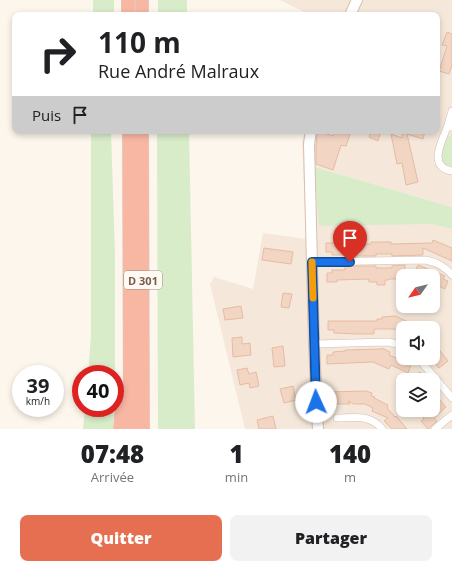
<!DOCTYPE html>
<html lang="fr">
<meta charset="utf-8">
<style>
:root{--surface:#fff;--page:#f2f2f2;--text:#202124;--muted:#757577;--accent:#e76f51}
body{margin:0;font-family:"Open Sans",sans-serif;background:var(--page);color:var(--text);height:100vh;display:flex;flex-direction:column;font-size:15px;white-space:nowrap}
*{box-sizing:border-box;margin:0}
p{font-size:13px;color:var(--muted)}
.icon{flex:none;width:22px;height:22px;fill:none;stroke:currentColor;stroke-width:2;stroke-linecap:round;stroke-linejoin:round}
.map{position:relative;height:429px;overflow:hidden}
.side{display:flex;flex-direction:column;background:var(--surface);flex:1}
.side>*{flex:none}
.top-card{position:absolute;left:12px;top:12px;width:428px;height:122px;border-radius:8px;box-shadow:0 2px 6px #0003;background:#fff;color:var(--text);overflow:hidden}
.needle{width:26px;rotate:236deg}
.controls{position:absolute;left:396px;top:269px;display:grid;gap:8px}
.controls a{display:grid;place-items:center;width:44px;height:44px;border-radius:8px;background:var(--surface);box-shadow:0 2px 6px #0003;font-size:20px}
.speed{position:absolute;left:12px;top:365px;display:flex;gap:8px;font-size:20px;font-weight:700;text-align:center}
.speed>*{display:grid;place-content:center;width:52px;height:52px;border-radius:50%;background:var(--surface);box-shadow:0 2px 6px #0003;line-height:1}
.speed small{font-size:10px;font-weight:400}
.speed .limit{border:6px solid #d22;background:#fff;color:#111}
.pin{position:absolute;display:grid;place-items:center;width:34px;height:34px;color:#fff;margin:-41px -17px;border-radius:50% 50% 50% 0;rotate:-45deg;box-shadow:0 0 4px #0007}
.pin .icon{rotate:45deg}
.me{position:absolute;width:44px;margin:-22px;rotate:358deg;stroke-linejoin:round;filter:drop-shadow(0 0 3px #0008)}
.turn{display:flex;align-items:center;gap:14px;height:84px;padding:0 20px;font-size:18px}
.turn .icon{width:52px;height:52px;stroke-width:2.5}
.turn b{display:block;font-size:28px;line-height:34px}
.then{display:flex;align-items:center;height:38px;padding:0 20px;background:#0003;gap:8px;font-size:15px}
.eta{display:flex;justify-content:space-evenly;align-items:center;height:68px;text-align:center}
.eta b{font-size:24px;font-weight:800;line-height:28px}
.button{display:flex;gap:8px;margin-top:auto;padding:8px 20px}
.button a{flex:1;height:46px;border-radius:8px;background:var(--accent);color:#fff;font-size:16px;font-weight:800;line-height:46px;text-align:center}
.button a+a{background:var(--page);color:var(--text)}
.map>svg:first-child{display:block}
.residential{fill:#f5e8da;fill-rule:evenodd}
.green{fill:#d8ecc9}
.building{fill:#f3d5c3;stroke:#e6bba3}
.lines{fill:none;stroke-linecap:round;stroke-linejoin:round}
.street-casing{stroke:#d1beb0;stroke-width:8}
.secondary-casing{stroke:#d6c0b0;stroke-width:12}
.highway-casing{stroke:#dad1cd;stroke-width:14}
.street{stroke:#fff;stroke-width:7}
.secondary{stroke:#fff;stroke-width:10}
.highway{stroke:#f7b7a3;stroke-width:13}
.route-casing{stroke:#114b97;stroke-width:10}
.route{stroke:#1a73e8;stroke-width:7}
.slow{stroke:#f59e0b;stroke-width:7}
.labels{text-anchor:middle;dominant-baseline:central;stroke-width:3.5;stroke-linejoin:round;paint-order:stroke}
.shield{fill:#fffaf3;stroke:#a28b7f;stroke-width:1}
.shield-label{font-size:11px;font-weight:bold;fill:#7a5c4d}
</style>
<div class="map">
<svg width="452" height="429" viewBox="0 0 452 429">
<rect width="100%" height="100%" fill="#fdf6ec"/>
<path class="residential" d="M280 0H452V207L314 167 431 224 452 229V429H245L210 284 214 277 253 289 263 233 306 239 302 141 305 131H437V15H310ZM403 276H433V306H403ZM403 328H433V358H403ZM403 380H433V410H403Z"/>
<path class="green" d="M93 0H114V15H93Z
M158 0H187V15H158Z
M91 131H111L115 255V374H88L91 335Z
M157 131H189L195 429H158Z
M452 134V167L446 166 440 157 445 140Z
M314 167 452 207V229L431 224 319 226Z
M85 408H114L113 429H83Z"/>
<path class="building" d="M447 32 452 34V65L449 74 439 71 447 46 442 45Z
M318 131 333 136 335 131H351L346 146 341 145 333 170 316 164V145L317 141H316Z
M371 131H381L378 141 369 137Z
M402 131H425L423 139 407 134 418 182 406 185 402 163 397 164 391 134 402 138Z
M433 240 452 248V261L423 248V255L392 256V254H376V256H345V255H332V252H326V243H337V245L371 244V242H391V244L432 243Z
M264 248 293 252 291 264 262 260Z
M405 265V276H403V279H389V280H385V285H377V282H369V279L337 280V282H327V273H332V270H345V266H376V268H392V266Z
M418 265 445 276 443 279 448 281 445 289 435 284 436 282 433 280V276H413Z
M283 293 292 294 289 308 281 307Z
M241 306 243 318 225 320 223 309Z
M395 316 422 328H403V333L394 329H374V334H358L334 333V330H328V321H377V319H382V317Z
M242 337V344L250 343 251 355 233 357 232 338Z
M433 342 448 361 439 368 431 358H433Z
M283 346 285 366 274 367 272 348Z
M382 348 390 352 389 355 403 361 404 358 412 362 408 373 391 365 389 369 373 362 327 364V355H333V352L345 351V350L381 349Z
M247 368 249 374 256 372 259 386 250 388 249 383 240 385 237 370Z
M420 372 427 380H410Z
M293 386 296 400 284 403 280 389Z
M366 391 372 393 371 396 375 397 374 398 388 405 387 408 395 417 396 416 407 429H392L384 421 388 418 372 411 373 408 365 404H354L348 401 350 404H329V393L326 392Z
M438 398 446 407 434 418 437 421 428 429 421 421 424 419 423 417 433 410V403Z
M273 416 276 429H259L257 420Z"/>
<g class="lines">
<g class="street-casing">
<path id="street" d="M448 125C442 141 427 167 452 171
M452 127 448 125 452 111
M312 262 426 260C438 263 444 266 452 275
M314 344 388 342 403 345
M418 358 452 398
M337 418C354 418 370 414 382 429
M435 429 452 415"/>
</g>
<g class="secondary-casing">
<path id="secondary" d="M350 15 357 0
M311 131 309 144 314 344 318 429"/>
</g>
<g class="highway-casing">
<path id="highway" d="M128 0V15
M142 0V15
M129 131 130 429
M142 131 143 429
M120 429 122 401"/>
</g>
<use href="#street" class="street"/>
<use href="#secondary" class="secondary"/>
<use href="#highway" class="highway"/>
</g>
<g class="lines">
<g class="route-casing">
<path id="route" d="M316 402 312 262H350"/>
</g>
<use href="#route" class="route"/>
<path class="slow" d="M312 262 313 298"/>
</g>
<g class="labels">
<rect class="shield" x="124" y="271" width="38" height="18" rx="3"/>
<g class="shield-label">
<text x="143" y="280">D 301</text>
</g>
</g>
</svg>
<div class="controls">
<a><svg class="needle" viewBox="-14 -14 28 28"><path d="M0-13l5 13h-10z" fill="#e53935"/><path d="M0 13l5-13h-10z" fill="#757577"/></svg></a>
<a><svg class="icon" aria-label="sound" viewBox="0 0 24 24"><path d="M4 9h4l5-4v14l-5-4H4zM17 9q2 3 0 6"/></svg></a>
<a><svg class="icon" aria-label="layers" viewBox="0 0 24 24"><path d="M12 4l9 5-9 5-9-5zM3 14l9 5 9-5"/></svg></a>
</div>
<div class="speed"><div>39<small>km/h</small></div><div class="limit">40</div></div>
<div class="pin" style="left:350px;top:262px;background:#d93025"><svg class="icon" aria-label="arrive" viewBox="0 0 24 24"><path d="M6 21V4h12l-3 4 3 4H6"/></svg></div>
<svg class="me" style="left:316px;top:402px" viewBox="-20 -20 40 40"><circle r="19" fill="#fff"/><path d="M0-13L10 11 0 6-10 11z" fill="#1a73e8"/></svg>
<div class="top-card">
<div class="turn"><svg class="icon" aria-label="right" viewBox="0 0 24 24"><path d="M7 20v-9h11M14 6l5 5-5 5"/></svg><div><b>110 m</b>Rue André Malraux</div></div>
<div class="then">Puis<svg class="icon" aria-label="arrive" viewBox="0 0 24 24"><path d="M6 21V4h12l-3 4 3 4H6"/></svg></div>
</div>
</div>
<section class="side">
<div class="eta">
<div><b>07:48</b><p>Arrivée</p></div>
<div><b>1</b><p>min</p></div>
<div><b>140</b><p>m</p></div>
</div>
<div class="button"><a>Quitter</a><a>Partager</a></div>
</section>
